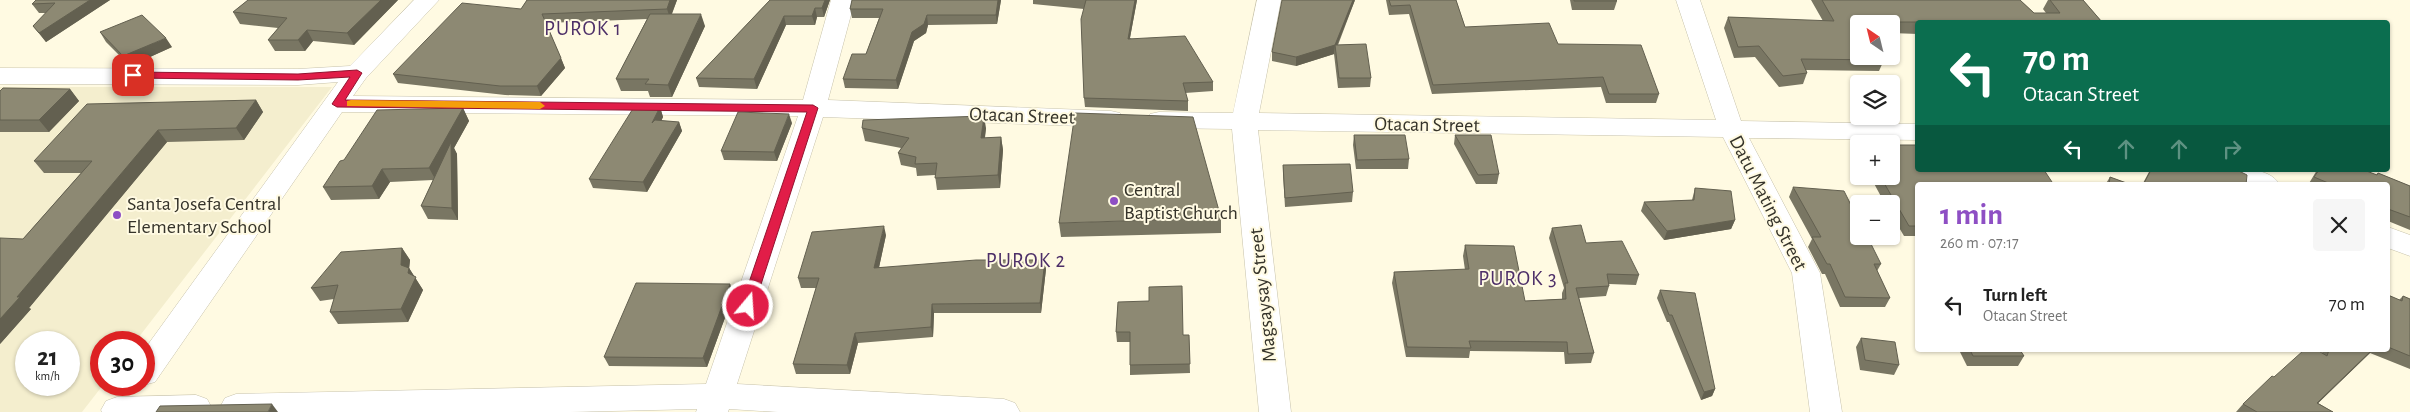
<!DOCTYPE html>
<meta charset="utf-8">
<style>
:root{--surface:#fff;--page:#f6f6f6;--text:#222;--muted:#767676;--accent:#8e4fc4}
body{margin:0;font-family:"Alegreya Sans",sans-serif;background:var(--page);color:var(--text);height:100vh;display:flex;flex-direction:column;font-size:19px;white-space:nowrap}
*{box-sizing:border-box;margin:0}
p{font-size:16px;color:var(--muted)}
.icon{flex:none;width:28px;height:28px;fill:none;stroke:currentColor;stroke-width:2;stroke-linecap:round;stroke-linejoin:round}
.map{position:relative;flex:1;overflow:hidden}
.panel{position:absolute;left:1915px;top:182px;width:475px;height:170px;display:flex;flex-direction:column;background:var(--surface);border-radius:5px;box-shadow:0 1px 4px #0004}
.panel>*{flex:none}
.hud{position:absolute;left:1915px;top:20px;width:475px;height:152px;border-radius:5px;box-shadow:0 1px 4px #0004;background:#0b6e4f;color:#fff;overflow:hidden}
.needle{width:32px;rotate:325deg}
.tools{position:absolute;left:1850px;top:15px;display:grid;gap:10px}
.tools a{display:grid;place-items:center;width:50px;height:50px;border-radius:5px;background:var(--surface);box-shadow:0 1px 4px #0004;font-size:25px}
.speed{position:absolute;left:15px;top:331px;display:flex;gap:10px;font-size:25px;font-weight:700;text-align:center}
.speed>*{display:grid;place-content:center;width:65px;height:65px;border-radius:50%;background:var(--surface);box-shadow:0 1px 4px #0004;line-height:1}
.speed small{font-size:12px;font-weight:400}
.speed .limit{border:8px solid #d22;background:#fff;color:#111}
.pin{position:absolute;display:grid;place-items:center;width:42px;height:42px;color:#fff;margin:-21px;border-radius:10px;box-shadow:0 2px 8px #0006}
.me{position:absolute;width:55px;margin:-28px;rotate:18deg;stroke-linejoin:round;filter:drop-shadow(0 0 4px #0008)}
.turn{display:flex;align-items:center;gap:18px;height:105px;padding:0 25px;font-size:22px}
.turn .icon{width:65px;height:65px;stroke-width:2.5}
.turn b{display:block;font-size:35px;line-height:42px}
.lanes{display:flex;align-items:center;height:48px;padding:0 25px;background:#0003;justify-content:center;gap:25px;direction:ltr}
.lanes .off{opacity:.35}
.round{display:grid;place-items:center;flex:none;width:52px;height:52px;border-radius:5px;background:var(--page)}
.head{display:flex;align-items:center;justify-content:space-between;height:85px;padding:0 25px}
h1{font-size:30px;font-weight:700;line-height:38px;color:var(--accent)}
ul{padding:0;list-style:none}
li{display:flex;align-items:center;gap:15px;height:75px;padding:0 25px}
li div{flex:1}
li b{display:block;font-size:19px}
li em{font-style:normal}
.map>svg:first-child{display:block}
.built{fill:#f4eece;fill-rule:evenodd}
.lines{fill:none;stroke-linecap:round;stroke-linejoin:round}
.minor-casing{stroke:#c7c2ab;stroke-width:1}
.minor{fill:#fff;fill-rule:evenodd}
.wall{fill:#797663}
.shaded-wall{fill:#636050}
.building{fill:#8d8973;stroke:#636050}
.route{fill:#e11d48;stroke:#92132f}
.slow{fill:#f59e0b}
.poi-dot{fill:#8e4fc4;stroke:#fffae2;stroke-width:2}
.labels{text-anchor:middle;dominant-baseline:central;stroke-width:4;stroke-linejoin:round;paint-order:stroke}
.street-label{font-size:20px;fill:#35332a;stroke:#fffae2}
.poi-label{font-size:20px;fill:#35332a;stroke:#fffae2;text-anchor:start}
.neighbourhood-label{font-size:21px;letter-spacing:1px;fill:#4d2f68;stroke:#fffae2}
</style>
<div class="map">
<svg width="2410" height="412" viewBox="0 0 2410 412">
<rect width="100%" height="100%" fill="#fffae2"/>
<path class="built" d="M0 87H332L135 342H101L103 385 82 412H0ZM26 342H69V385H26Z"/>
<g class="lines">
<g class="minor-casing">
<path id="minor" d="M414 0H439L366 78 353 96 803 100 831 0H855L828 100 1111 111 1120 113 1124 119 1120 125 1111 127 823 117 737 384 1004 399 1015 403 1020 412H778L729 409 728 412H696L697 409 570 412H223L220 407 225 398 236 394 706 384 798 116 342 112 155 382 144 385H143L144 350 338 82 298 85 0 84V68L298 69 350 66Z
M1257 0H1281L1259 113 1716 120 1676 0H1700L1741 121 1918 124V140L1749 138 1820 273 1842 412H1810L1792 273 1723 137 1258 130 1291 412H1259L1232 129 1159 128 1150 126 1146 120 1150 114 1159 112 1233 113Z
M2218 170C2238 170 2268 165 2280 185 2259 185 2230 190 2218 170Z
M2388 227 2410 235V256L2388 248Z
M196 395 207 399 212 408 210 412H102L101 410 106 401 117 397Z"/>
</g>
<use href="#minor" class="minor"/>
</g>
<path class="wall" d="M36 0H110L46 42 33 26 46 13H39L32 4Z
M248 0H398L354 45 313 41 305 51H275L268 40 278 28 240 24 233 12Z
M527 0H677L672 14 705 26 672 97H650L648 91H621L616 79 647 19 546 23 565 68 541 96 505 95 398 83 393 74 521 9Z
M770 0H830L824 17H817L815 25H786L757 89 699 87 696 78Z
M852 0H1001L997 24 928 25 926 33 914 41 898 89 845 88 843 79 866 54 879 18H852L850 9Z
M1033 0H1137L1130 38 1213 82V91L1185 93 1188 101V111L1085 107 1084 98V9L1033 4Z
M1355 0 1338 45 1371 78 1370 87 1338 88 1334 54 1296 66 1272 61V52Z
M1386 0H1456L1465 27 1558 44 1659 94 1656 103H1606L1601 87 1432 94 1409 14 1389 15Z
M1570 0H1616L1617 1 1614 10H1572Z
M1811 0H2020L2034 13H2046L2043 9 2048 0H2083L2102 22H1918V34L1891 33V24H1859L1884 60 1879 71 1806 70 1807 73 1803 84 1779 87 1755 57 1734 58 1724 28 1728 17 1823 21Z
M100 32 172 47 130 66 106 42Z
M70 89 79 101 49 132H0V91Z
M256 100 263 112 244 140 167 142 29 308 31 309 0 344 23 239 81 173H44L34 161Z
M660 107 663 117 661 121 679 122 682 131 647 192 593 188 589 179Z
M463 108 469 121 454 148 457 154 458 220 428 219 421 206 433 180 390 182 379 199 331 200 323 187 344 160Z
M792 123 777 161 724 160 721 151Z
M862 128H986L985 138 1001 137 1003 150 1000 188 937 190 935 175 917 176 916 168 901 165 898 153 901 148 865 141Z
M1354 135 1409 159 1408 169H1356L1353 145Z
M1455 135 1499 174 1497 184H1476L1454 144Z
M1859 148V157L1856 153Z
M1283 165 1353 192 1352 202 1285 207 1283 174Z
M1918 170V236H1904L1891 214V204H1885L1870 176H1891Z
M2150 170H2237L2246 185H2142Z
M2317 170H2364L2376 175 2378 173 2410 186V230L2388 221V185H2308Z
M2110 177 2132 185H2105Z
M1793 187 1881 264 1877 271 1890 298 1885 307H1840L1825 274H1822L1808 247 1812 239 1789 197Z
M1695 188 1735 220 1731 229 1664 240 1641 211 1644 202 1692 200Z
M1221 218V233L1061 237 1059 223Z
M1552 228 1586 243 1639 275 1636 285 1609 284V286L1606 296 1579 298 1594 353 1591 363 1565 364 1564 352 1470 351 1469 358 1406 357 1392 283 1394 272 1465 270 1463 256 1465 245 1525 301 1562 299V293L1564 288 1549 238Z
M886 235 879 267 1046 269 1041 313H934L933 337 858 343 850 374H796L793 364 816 288H801L798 278Z
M402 248 410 260 409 268 423 290 408 322 338 324 330 312 334 299 320 301 311 288Z
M1660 290 1715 389 1712 396 1701 400 1669 322H1667L1657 298Z
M734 293 707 367 609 366 604 357Z
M2388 295 2399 300 2403 296 2410 299V369L2370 353 2318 403 2333 412H2236L2243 404 2274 377 2322 353 2323 350H2388Z
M1118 302 1183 335H1189L1190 373 1130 375V342H1117L1116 332Z
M1861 338 1899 365 1894 375 1860 370 1856 347Z
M1959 350H2020L2024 356 2018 366H1967Z"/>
<path class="shaded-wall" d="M90 0H110L46 42 39 33Z
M381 0H398L354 45 347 33Z
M670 0H677L670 18 667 9Z
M825 0H830L824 17 822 8Z
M998 0H1001L997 24 996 15Z
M1135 0H1137L1128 48V39Z
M1353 0H1355L1335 50V45L1334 54 1296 66V57Z
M815 8 817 17 815 25 812 16Z
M701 14 705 26 672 97 668 85Z
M927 15 928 25 926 33 914 41 898 89 896 80 912 32Z
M784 16 786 25 757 89 754 79Z
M307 30 313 41 305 51 298 40Z
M166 38 172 47 130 66 123 56Z
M561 58 565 68 541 96 537 86Z
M70 89 79 101 49 132 39 120Z
M256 100 263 112 244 140 236 128Z
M660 107 663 117 656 132 652 123Z
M463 108 469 121 454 148 457 154 458 220 429 168Z
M789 114 792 123 777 161 774 152Z
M984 116 986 128 983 150 981 138Z
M679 122 682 131 647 192 643 182Z
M158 130 167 142 29 308 31 309 0 344V319L17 297Z
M1001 137 1003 150 1000 188 998 175Z
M382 169 390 182 379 199 372 186Z
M1735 220 1731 229 1664 240 1667 231Z
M884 226 886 235 877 277 874 268Z
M402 248 410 260 409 270V268L423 290 408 322 401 309V265Z
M1045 260 1046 269 1041 313 1040 303Z
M730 284 734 293 707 367 703 358Z
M932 304 934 313 933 337 931 327Z
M855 333 858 343 850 374 847 365Z
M2372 350H2373L2309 412 2317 403Z
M1715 389 1712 396 1701 400 1704 392Z
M272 404 278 412H268Z"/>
<path class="building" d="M36 0H90L39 33 33 26 55 3 32 4Z
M248 0H381L347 33 307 30 298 40H268L287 18 233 12Z
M527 0H670L667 9 542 14 561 58 537 86H500L393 74 462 3 521 9Z
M770 0H825L822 8H815L812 16H784L754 79 696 78Z
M852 0H998L996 15H927L924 24 912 32 896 80 843 79 852 54H866L883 9H850Z
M1086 0H1135L1128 39 1185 36 1213 82 1183 83 1188 101 1084 98 1081 19Z
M1282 0H1353L1335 45 1296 57 1272 52Z
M1389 0H1456L1465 27 1549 23 1558 44 1641 45 1659 94H1609L1603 77 1433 85 1410 5 1391 6Z
M1574 0H1616L1617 1H1574Z
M1822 0H2020L2034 13H2060L2050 0H2083L2102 22H1864V24H1859V56H1882L1884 60 1801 59 1807 73 1783 76 1759 46 1738 47 1728 17 1834 21Z
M650 14H701L668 85 645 84 649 79H616Z
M142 15 166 38 123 56 100 32Z
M1366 44 1371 78H1339L1335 45Z
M3 88 70 89 39 120H0V91Z
M256 100 236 128 158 130 17 297H20L0 319V238L23 239 92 161H34L87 104Z
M634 107H660L652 123 655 120 679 122 643 182 589 179Z
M463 108 429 168 382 169 372 186 323 187 340 161 344 160 377 110Z
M738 112 789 114 774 152 721 151Z
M1075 113 1193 117 1221 218 1059 223Z
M984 116 981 138 1001 137 998 175 935 178 937 163 915 164 916 157 898 153 909 138 862 128 863 120Z
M1354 135H1405L1409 159 1357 160Z
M1455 135H1491L1499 174 1478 175Z
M451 142 452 208 421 206Z
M1891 145H1918V170H2044L2054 185H1918V226H1909L1880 176H1891Z
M1350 164 1353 192 1285 198 1283 165Z
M2151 170H2237L2247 175 2246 185H2143Z
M2319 170H2364L2377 175 2378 173 2410 186V217L2388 209V185H2333L2314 177Z
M2110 177 2132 185H2109Z
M1793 187 1844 191 1859 221V236H1867L1881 264H1874L1890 298 1845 297 1830 264H1827L1812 237H1821Z
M1695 188 1731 191 1735 220 1667 231 1644 202 1694 200Z
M1581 225 1586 243 1622 241 1639 275 1607 274 1609 286 1576 288 1594 353 1568 354 1567 342 1469 341 1471 348 1407 347 1394 272 1469 269 1465 245 1514 246 1525 301 1566 299 1565 283H1568L1552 228Z
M884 226 874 268 976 260H1045L1040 303 932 304 931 327 855 333 847 365 793 364 819 278H798L812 232Z
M402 248 401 265 409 268 408 273 416 277 401 309 330 312 338 285 311 288 341 252Z
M636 283 730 284 703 358 604 357Z
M1182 286 1183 335H1189L1190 364 1130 365V332H1116L1118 302 1149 301V287Z
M1660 290 1695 293 1715 389 1704 392 1672 315H1669Z
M2388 295 2402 301 2403 296 2410 299V356L2388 347Z
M1861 338 1895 342 1899 365 1865 360Z
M1970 350H2020L2024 356H1973Z
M2304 350H2317L2327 356 2329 350H2372L2317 403 2333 412H2257L2243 404 2272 376 2274 377Z
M272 404 268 412H156L160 406Z"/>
<path class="route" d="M357 70 362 73 345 100 813 105 818 108 754 306 748 311 741 306 807 112 337 107 332 104 350 77 298 80 133 78 128 75 133 72 298 74Z"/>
<path class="slow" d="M351 100 540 102 545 106 540 109 347 106V101Z"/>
<g class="poi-dot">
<circle cx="1114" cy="201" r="5"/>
<circle cx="117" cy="215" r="5"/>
</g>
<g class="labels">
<g class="street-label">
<text transform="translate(1022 116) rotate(2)">Otacan Street</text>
<text transform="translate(1427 125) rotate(1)">Otacan Street</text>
<text transform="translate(1768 203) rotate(63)">Datu Mating Street</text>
<text transform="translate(1263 295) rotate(-96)">Magsaysay Street</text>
</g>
<g class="poi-label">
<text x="1124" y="190">Central<tspan x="1124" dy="23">Baptist Church</tspan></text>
<text x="127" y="204">Santa Josefa Central<tspan x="127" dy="23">Elementary School</tspan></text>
</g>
<g class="neighbourhood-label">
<text x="583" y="28">PUROK 1</text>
<text x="1026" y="260">PUROK 2</text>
<text x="1518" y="278">PUROK 3</text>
</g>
</g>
</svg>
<div class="tools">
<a><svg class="needle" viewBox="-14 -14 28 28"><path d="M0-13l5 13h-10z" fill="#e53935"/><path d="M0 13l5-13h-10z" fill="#767676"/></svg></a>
<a><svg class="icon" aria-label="layers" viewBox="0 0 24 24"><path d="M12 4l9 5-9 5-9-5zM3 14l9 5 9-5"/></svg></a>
<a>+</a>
<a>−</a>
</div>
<div class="speed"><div>21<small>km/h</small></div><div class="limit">30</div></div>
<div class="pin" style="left:133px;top:75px;background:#d93025"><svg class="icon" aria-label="arrive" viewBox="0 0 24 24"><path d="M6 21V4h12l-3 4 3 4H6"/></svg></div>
<svg class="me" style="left:748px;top:306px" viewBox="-20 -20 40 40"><circle r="17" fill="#e11d48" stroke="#fff" stroke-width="3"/><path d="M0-11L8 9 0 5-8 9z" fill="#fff"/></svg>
<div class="hud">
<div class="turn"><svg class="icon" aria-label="left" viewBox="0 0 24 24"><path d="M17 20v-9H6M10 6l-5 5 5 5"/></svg><div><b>70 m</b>Otacan Street</div></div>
<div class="lanes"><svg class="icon" aria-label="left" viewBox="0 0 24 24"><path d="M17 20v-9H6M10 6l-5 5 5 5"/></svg><svg class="icon off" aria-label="ahead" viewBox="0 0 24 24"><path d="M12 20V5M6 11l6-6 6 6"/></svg><svg class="icon off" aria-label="ahead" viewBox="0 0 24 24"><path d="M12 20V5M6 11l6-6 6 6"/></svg><svg class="icon off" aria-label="right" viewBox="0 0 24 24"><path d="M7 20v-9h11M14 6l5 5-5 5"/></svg></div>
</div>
<section class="panel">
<div class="head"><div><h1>1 min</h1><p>260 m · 07:17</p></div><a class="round"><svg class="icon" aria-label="close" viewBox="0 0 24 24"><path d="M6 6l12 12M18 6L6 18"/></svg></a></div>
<ul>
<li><svg class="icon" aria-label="left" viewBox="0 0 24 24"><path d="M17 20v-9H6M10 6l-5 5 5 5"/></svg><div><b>Turn left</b><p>Otacan Street</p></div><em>70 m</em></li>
</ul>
</section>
</div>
